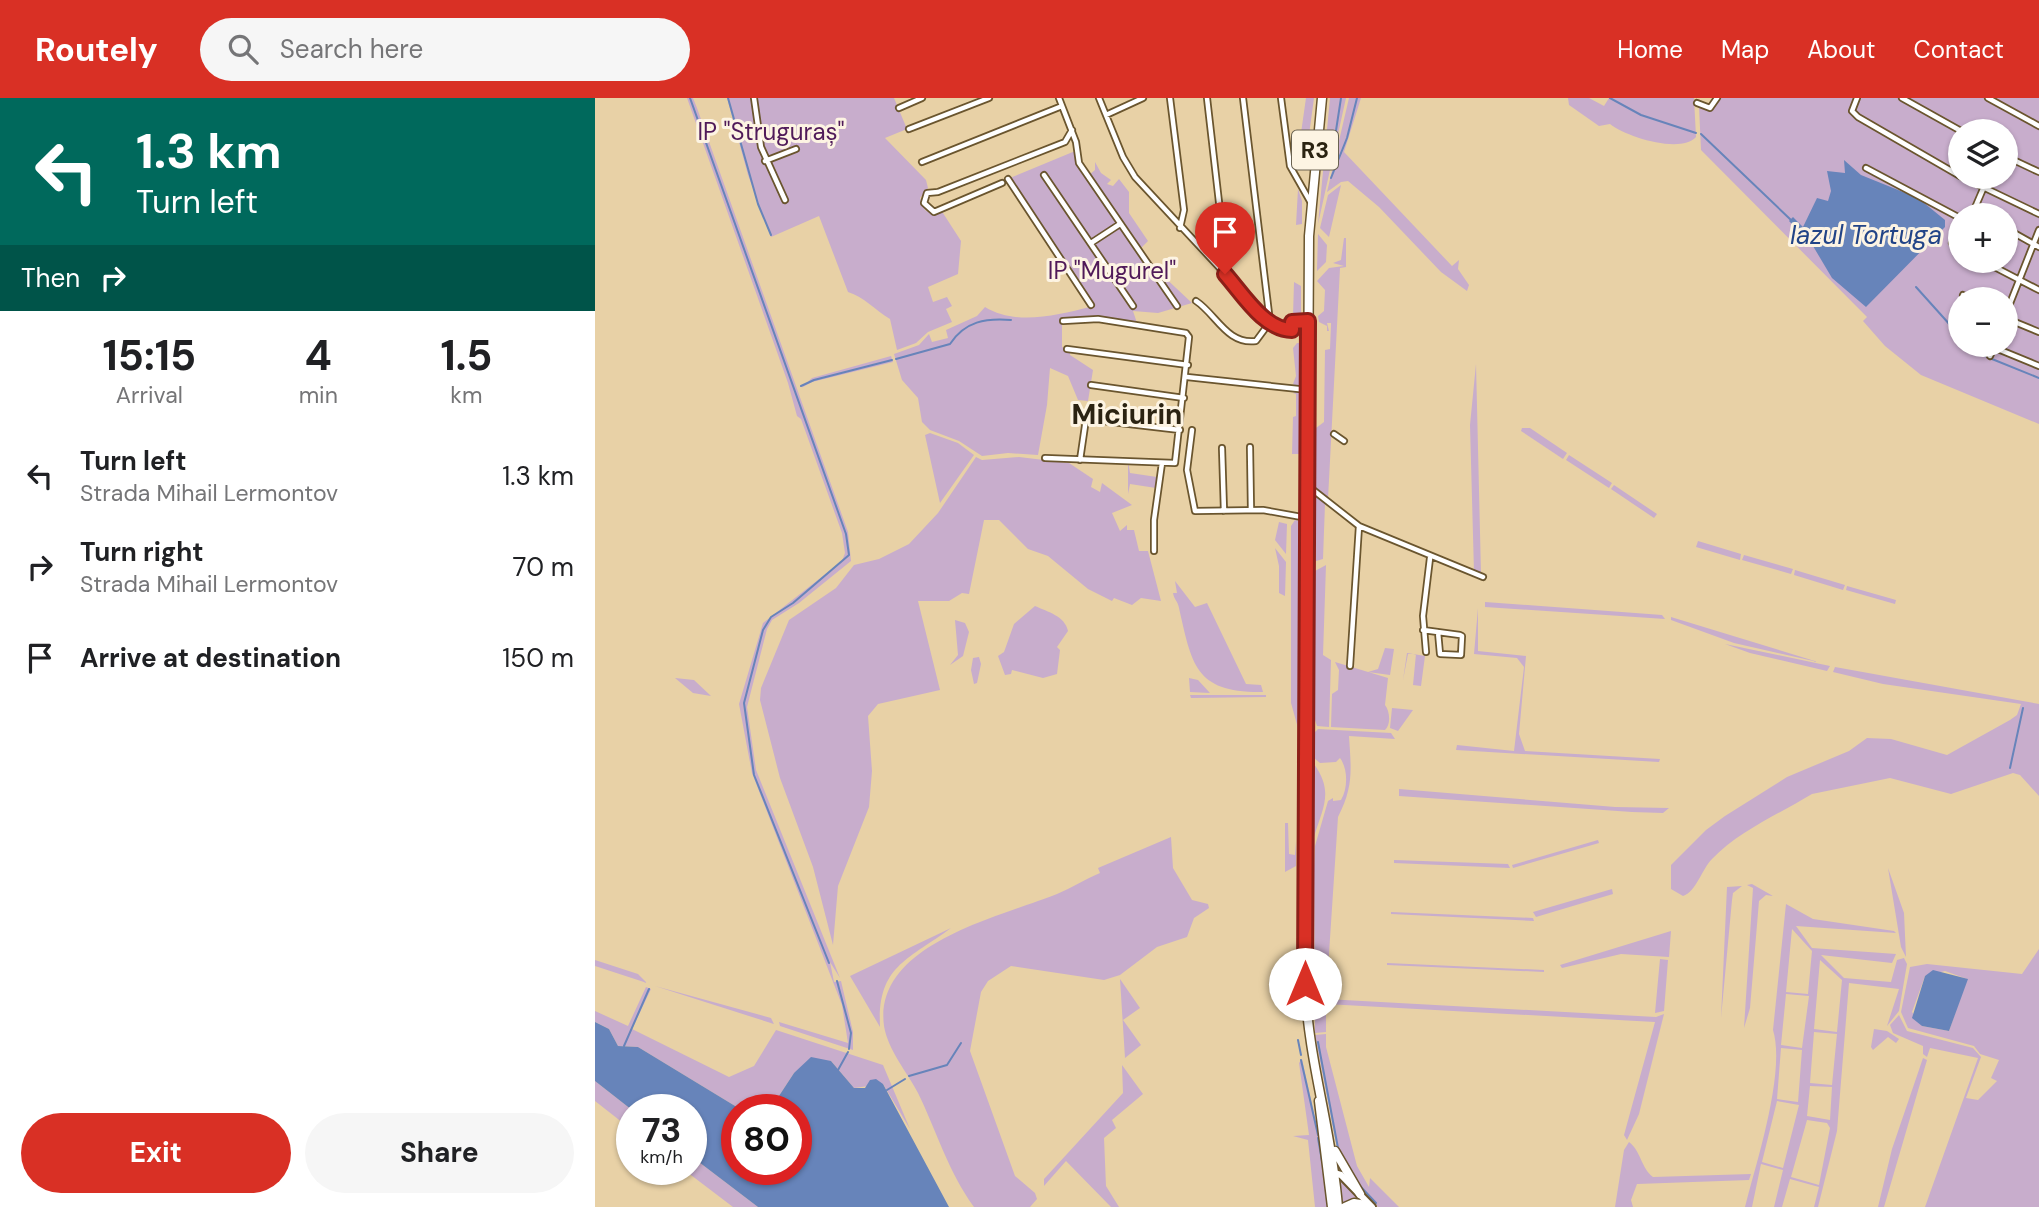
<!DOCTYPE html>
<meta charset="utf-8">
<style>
:root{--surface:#fff;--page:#f6f6f6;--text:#202124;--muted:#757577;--accent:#d93025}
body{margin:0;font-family:"DM Sans",sans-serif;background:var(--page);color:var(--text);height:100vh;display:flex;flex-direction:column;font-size:26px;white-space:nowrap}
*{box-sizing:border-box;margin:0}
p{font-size:23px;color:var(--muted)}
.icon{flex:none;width:38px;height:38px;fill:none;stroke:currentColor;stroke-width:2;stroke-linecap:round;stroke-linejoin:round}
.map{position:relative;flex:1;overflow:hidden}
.sheet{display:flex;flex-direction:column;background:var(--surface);width:595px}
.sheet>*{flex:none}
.top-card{background:#00695c;color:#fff;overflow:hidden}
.buttons{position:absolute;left:1353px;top:21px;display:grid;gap:14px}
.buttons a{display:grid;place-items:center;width:70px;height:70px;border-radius:50%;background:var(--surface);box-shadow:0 2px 5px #0004;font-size:35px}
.speed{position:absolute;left:21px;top:996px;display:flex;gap:14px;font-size:35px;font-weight:700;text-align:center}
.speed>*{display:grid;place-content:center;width:91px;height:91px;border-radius:50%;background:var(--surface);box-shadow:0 2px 5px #0004;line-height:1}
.speed small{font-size:18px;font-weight:400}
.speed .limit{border:10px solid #d22;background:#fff;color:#111}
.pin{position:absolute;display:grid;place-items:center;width:60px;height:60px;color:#fff;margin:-72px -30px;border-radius:50% 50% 50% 0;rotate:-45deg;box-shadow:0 0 7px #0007}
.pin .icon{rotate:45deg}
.me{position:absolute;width:77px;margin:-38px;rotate:0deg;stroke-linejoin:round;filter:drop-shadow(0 0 5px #0008)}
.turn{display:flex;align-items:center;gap:24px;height:147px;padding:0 21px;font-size:32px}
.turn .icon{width:91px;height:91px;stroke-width:2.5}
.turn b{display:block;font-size:49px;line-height:60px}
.then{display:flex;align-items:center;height:66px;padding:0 21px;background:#0003;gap:14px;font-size:26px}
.eta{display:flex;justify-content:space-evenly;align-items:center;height:119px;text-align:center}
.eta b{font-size:42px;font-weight:700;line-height:49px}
.button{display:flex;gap:14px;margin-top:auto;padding:14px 21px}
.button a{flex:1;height:80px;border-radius:42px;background:var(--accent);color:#fff;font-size:28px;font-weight:700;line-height:80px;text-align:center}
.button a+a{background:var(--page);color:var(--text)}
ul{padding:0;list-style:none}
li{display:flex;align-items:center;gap:21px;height:91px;padding:0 21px}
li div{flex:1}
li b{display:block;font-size:26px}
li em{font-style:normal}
header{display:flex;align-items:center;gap:42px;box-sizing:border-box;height:98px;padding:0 35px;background:var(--accent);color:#fff}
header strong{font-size:33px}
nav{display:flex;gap:38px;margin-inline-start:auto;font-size:24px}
.search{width:490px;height:63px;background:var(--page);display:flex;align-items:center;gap:18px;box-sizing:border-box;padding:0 24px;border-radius:38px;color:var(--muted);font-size:26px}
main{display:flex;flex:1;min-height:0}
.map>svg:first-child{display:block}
.green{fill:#c8adcc;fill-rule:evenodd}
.water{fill:#6784ba;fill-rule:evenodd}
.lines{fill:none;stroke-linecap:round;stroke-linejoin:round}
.stream{stroke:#6784ba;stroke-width:2}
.minor-casing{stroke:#6a552e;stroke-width:8}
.major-casing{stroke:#6a552e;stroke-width:10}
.highway-casing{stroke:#6a552e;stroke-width:11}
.minor{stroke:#fff;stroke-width:4.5}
.major{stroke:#fff;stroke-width:6}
.highway{stroke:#fff;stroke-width:8}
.route-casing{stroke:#8d1f18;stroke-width:18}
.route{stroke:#d93025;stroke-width:12}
.labels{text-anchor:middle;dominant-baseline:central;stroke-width:6;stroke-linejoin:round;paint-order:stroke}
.shield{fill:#fdf4e3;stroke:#6a6251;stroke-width:2}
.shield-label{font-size:23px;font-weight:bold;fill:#2b2312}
.park-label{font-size:24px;fill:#501a59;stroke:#fdf4e3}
.water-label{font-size:26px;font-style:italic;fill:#224487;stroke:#fdf4e3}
.quarter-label{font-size:28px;font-weight:bold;fill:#2b2312;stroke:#fdf4e3}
</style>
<header>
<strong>Routely</strong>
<div class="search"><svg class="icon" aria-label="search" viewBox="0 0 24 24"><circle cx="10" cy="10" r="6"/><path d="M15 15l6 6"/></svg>Search here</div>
<nav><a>Home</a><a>Map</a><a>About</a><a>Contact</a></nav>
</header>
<main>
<section class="sheet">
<div class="top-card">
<div class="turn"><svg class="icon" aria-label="left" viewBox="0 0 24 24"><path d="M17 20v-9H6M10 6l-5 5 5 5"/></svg><div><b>1.3 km</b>Turn left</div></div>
<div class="then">Then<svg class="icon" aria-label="right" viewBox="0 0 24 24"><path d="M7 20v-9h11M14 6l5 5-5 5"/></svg></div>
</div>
<div class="eta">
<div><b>15:15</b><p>Arrival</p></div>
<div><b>4</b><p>min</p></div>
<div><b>1.5</b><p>km</p></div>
</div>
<ul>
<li><svg class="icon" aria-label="left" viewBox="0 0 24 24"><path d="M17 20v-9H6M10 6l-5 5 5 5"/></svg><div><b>Turn left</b><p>Strada Mihail Lermontov</p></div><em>1.3 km</em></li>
<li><svg class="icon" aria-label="right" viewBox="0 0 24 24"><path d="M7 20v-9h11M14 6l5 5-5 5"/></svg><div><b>Turn right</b><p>Strada Mihail Lermontov</p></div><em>70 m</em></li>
<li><svg class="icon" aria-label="arrive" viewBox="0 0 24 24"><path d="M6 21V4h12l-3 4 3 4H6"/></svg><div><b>Arrive at destination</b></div><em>150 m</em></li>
</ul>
<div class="button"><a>Exit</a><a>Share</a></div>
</section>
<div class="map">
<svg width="1444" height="1109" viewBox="0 0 1444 1109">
<rect width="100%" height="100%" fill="#e8d1a6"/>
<path class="green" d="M92 0H98L102 10 253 434 256 463 204 505 177 522 172 531 152 609 161 672 245 880 235 864 239 884 246 883 258 934V952L185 928 184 924 253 945 247 907 157 675 144 606 168 525 247 463 250 455 247 435 206 321 202 318 193 285Z
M132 0H299L312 31 290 40 331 82 333 90 325 100 330 112 337 116 346 112 366 143 363 176 333 189 338 204 352 199 357 208 351 211 357 224 333 234 321 245 302 252 295 221C280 212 269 199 253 194L224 118 176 139 153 77Z
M711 0H719L714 37 709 38 706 35Z
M735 0H751L723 126Z
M754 0H766L749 54 857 168 864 162 863 171 874 187 872 193 846 174 784 109 753 83 746 84 732 94Z
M973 0H994L1009 8 1014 0H1099L1101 39C1086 56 1031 39 1015 26L1004 28 974 7Z
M1123 0H1444V326L1326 277 1290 248 1268 223 1272 219 1106 52 1104 8 1118 10ZM1365 33H1410V79H1365ZM1365 117H1410V163H1365ZM1365 201H1410V247H1365Z
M485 51V64L494 77 500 72V64L506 75 516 82 512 86 518 88 524 81 534 94V115L553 143 546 150 564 174 597 205 563 215 538 213 542 225 500 219 467 221V249L475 253V257L498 272 493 303 483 302 473 278 455 270 452 307 443 357 413 355 387 358 364 343 335 332 327 324 323 300 307 282 299 256 324 247 334 236 337 244 353 240 351 232 382 218 390 209C421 228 462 217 495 209L410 82Z
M746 87 734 139 725 130 733 97Z
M703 91 707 103V126L701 127Z
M723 136 732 147 731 164 722 173Z
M749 140H751V169L745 170 733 401 721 392V330L729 324 730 252 735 251 736 227V225H732L734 233H732V228L724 224 723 218 729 213 730 192 722 183 734 170 749 168 738 165 746 162Z
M699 184 706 188V218H698Z
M702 245H706L704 289 698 286 701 278 698 250Z
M296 258 298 264 217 284 206 290 217 280Z
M881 266 886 476 879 474 875 327Z
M702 293 706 295 705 363 704 356H697L698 319 701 318V296L698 295Z
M927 330H935L972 355 968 361 926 333Z
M335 335 363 345 379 357 345 405 330 337Z
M974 357 1017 385 1014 390 971 362Z
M381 359 387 362 424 359 474 365 498 381 496 389 505 394 507 385 537 407 517 415 525 433 532 427V432H539L544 453H553L566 503 546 500 537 507 519 500 517 503 493 491 453 458 433 451 404 422H389L374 496 367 495 354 503H323L345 592 283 606 273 618 277 673 274 709 243 788 238 847 218 769 185 680 165 602 166 590 194 522 241 490 259 467 284 461 314 446 343 415Z
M533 363 535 375 562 379 561 390 535 386 533 396Z
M1019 387 1062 416 1059 420 1016 391Z
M721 397 730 406 728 461 721 463Z
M700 422 705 423 703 630 696 605V428Z
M684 424 692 426 691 456 680 442Z
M1103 443 1146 456 1145 462 1101 449Z
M680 450 691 464 690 498 684 495V468Z
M1149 457 1198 471 1196 476 1147 462Z
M731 467 728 557 736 562 734 629 722 628 720 622V473Z
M1200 472 1250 487 1248 492 1199 477Z
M580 483 600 509 612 505 651 586 666 587 668 594C600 595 597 567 584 510 583 503 579 502 578 495H582Z
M1252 488 1301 502 1300 506 1251 492Z
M890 504 1067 517 1070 521 890 509Z
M440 508C453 514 470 518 473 533L462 549 465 552 462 576 448 580 417 572 416 576 410 577 403 558 409 554 419 526Z
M883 510V553L931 558 924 636 930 653 1065 661 1064 664 861 652 862 647 919 653 929 569 922 560 879 556Z
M1076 519 1223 564 1139 545 1076 522Z
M360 522 370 525 374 534 368 558 355 567 363 557Z
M1130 546 1235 568 1232 573 1155 555Z
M790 550 799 551 795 577 773 574 783 571Z
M812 555 830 558 826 588 818 587 821 556H813L808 582Z
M384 559 386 566 382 585 379 586 376 572 378 560Z
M740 564 793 580 790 607C795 613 796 627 790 632L736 629 737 596 743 592 744 572Z
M1240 569 1444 606V698L1425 677 1418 675 1356 696 1295 680 1217 696C1184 716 1144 733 1117 761 1107 771 1101 794 1088 798L1076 791V767L1111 732 1130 718 1192 679 1254 653 1272 640 1296 641 1352 657 1415 622 1422 617 1426 606 1288 586 1238 574Z
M80 580 99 582 116 598 98 595Z
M594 580 603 582 615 595 595 594Z
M595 597H671V599L596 600Z
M797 610 818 612 803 633 795 630Z
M723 631 796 635 800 641 754 638C756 671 759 688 743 719L731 901 1061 919 1069 916 1044 1016 1032 1042 1029 1037 1060 924 731 906V934L720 935 719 770 720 748 733 703 738 700V703L746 702C753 690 753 671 745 660L741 664 725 665 719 660 720 634Z
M719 666C739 694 728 709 719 739Z
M804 691 1020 709 1074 710 1068 715 1037 714 804 698Z
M690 725H693L694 756 700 757 701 744V768L690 774Z
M576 739 578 770 597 802 613 806 614 810 599 820 592 839 562 849 525 877 509 882 416 868 393 883 386 894 375 953 420 1078 440 1095 442 1101 435 1109H379C353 1073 342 1034 323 995 312 974 293 952 289 928 278 846 405 819 462 796 477 790 490 781 505 775L503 770Z
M1003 742 1004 745 918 770 917 767Z
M799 762 913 766 915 770 799 765Z
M1293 770 1309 815 1311 859 1306 849Z
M1157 786 1178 798 1171 797 1164 803 1155 910 1149 930 1158 790 1152 787Z
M1147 788 1138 795 1137 802 1126 920 1132 789Z
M1017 791 1018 796 941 819 938 814Z
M1191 806 1218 821 1299 833 1301 835 1201 828 1217 850 1301 856 1297 865 1226 857 1249 880 1296 884 1302 862 1309 860 1312 866 1304 913 1292 928 1304 891 1254 885 1242 1033 1223 1109H1219L1224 1089 1195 1081 1187 1109H1179L1188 1072 1166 1066 1157 1109H1150C1161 1065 1191 974 1178 932ZM1197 831 1217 853 1213 896 1191 894ZM1225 862 1247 882 1242 934 1219 931ZM1191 896 1214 898 1207 950 1186 947ZM1219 934 1242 936 1237 987 1215 985ZM1186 950 1207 952 1203 1004 1182 1001ZM1215 988 1237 989 1235 1022 1212 1018ZM1182 1003 1204 1007 1188 1070 1167 1064ZM1212 1022 1232 1025 1235 1030 1224 1087 1196 1079Z
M796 814 938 820 939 823 796 816Z
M356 830C313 862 282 868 285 929L255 878Z
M1076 833 1074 859 1026 856 967 870 965 867Z
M1444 851V1109H1330L1383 960 1335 950 1332 959 1328 956V948L1298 935 1295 927 1304 917 1312 933 1378 950 1386 959 1371 1000 1383 1002 1402 983 1396 980 1404 962 1385 956 1379 948 1313 930 1306 914 1315 869 1332 866 1427 876ZM1350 873 1372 881 1354 933 1327 928 1317 914 1330 878Z
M1065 861 1073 862 1069 913 1060 915Z
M0 862 43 876 52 885 0 868Z
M792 865 949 872V874L792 867Z
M525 881 545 910 528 922 546 947 530 960Z
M60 888 176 920 179 926Z
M51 889 56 891 37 931 134 979 159 968 181 932 288 967 315 1031 288 986 259 990 236 963 199 975 182 1001 145 1011 43 949 23 948 14 931 0 924V913L33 928Z
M1279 931 1292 933 1304 941 1301 945 1293 939 1278 952 1276 949Z
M731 936V949L762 1068 774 1089 775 1080 804 1109H783L757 1080 742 1050 720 937Z
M1328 960 1332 962 1289 1109H1283L1297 1051Z
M707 961 724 1038 733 1109H720L713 1042 698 1038 714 1037 704 965Z
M527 967 548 996 517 1022 521 1030 509 1040 511 1088 524 1109H516L471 1063 449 1088V1081L528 995Z
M0 983 37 1012V1032L0 1003Z
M1034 1044C1046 1053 1046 1070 1058 1079L1156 1076 1154 1082 1042 1086 1036 1102 1038 1109H1020L1029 1052Z
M96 1058 163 1109H138L88 1071H96Z
M743 1081 766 1103 745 1109Z"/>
<path class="water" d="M1249 62 1266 77 1323 100 1350 122V129L1271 209 1237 180 1218 148 1194 123 1198 119 1208 129 1222 100 1233 103 1236 93 1232 73 1250 75Z
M1338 872 1373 881 1354 933 1327 928 1317 920 1330 878Z
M0 924 14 931 23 948 43 949 145 1011 182 1001 199 975 216 959 236 963 259 990H270L275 982 281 981 288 986 354 1109H163L96 1058V1012H37L0 983ZM142 1012H201V1071H142Z"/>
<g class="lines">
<path class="stream" d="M95 0 251 436 254 457 198 505 176 519 168 532 149 605 159 677 234 865
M133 0 163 106 176 137
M1015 0 1046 17 1101 35
M1106 36 1196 122
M738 52 746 0
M736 80 752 40 762 0
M1321 189 1365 238
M1373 247 1392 259
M301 261 355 246C370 223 391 220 416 222
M1397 261 1444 280
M206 288 219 282 297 262
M1415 670 1428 610
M242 883 256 935 254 951
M703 942 706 957
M723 944 743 1050
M29 948 54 891
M706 962 723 1037
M243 972 253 954
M314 978 352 967 366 945
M292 992 310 981
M723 1040 727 1063
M765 1088 781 1105"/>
<g class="minor-casing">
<path id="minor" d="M159 0 166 49 190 102
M464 0 481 44 484 65 582 208
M504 0 528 59 540 79 675 224 686 231 697 232V224L714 223
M575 0 589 112 585 130
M612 0 631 165 630 176
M686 0 695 68 716 105
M1262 0 1257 13 1263 19 1365 78
M1307 0 1366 33
M1393 0 1444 28
M1102 5 1115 10 1122 0
M304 10 327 0
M511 17 548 0
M314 31 394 0
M1410 58 1444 74
M170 63 201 51
M327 64 467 8
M1271 70 1365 120
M449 77 538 208
M1367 79 1444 116
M413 81 496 207
M407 85 339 114 329 105 332 95 343 94 470 44 477 32
M1379 112 1388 117
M1370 117 1379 112 1388 91
M1410 130 1444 149
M496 145 525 126
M1357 145 1365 150
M1388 163 1444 192
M1368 197 1376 201
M601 203C621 216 632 247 661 243L675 224 648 0
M1410 218 1444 132
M1410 220 1444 234
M1358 223 1365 228
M1393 247 1444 268
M472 251 593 267
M1395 258 1400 247
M592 279 713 292
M496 287 589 300
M597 332 592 372 600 413 668 412 712 420
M739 336 749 343
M655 349 656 412
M627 350 629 413
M450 360 580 365 594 239 591 235 503 221 468 223
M485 362 491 321 585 332
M713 388 764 428 755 568
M764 428 888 479
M559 453V422L567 365
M828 532 865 537 867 538 866 557 845 556 843 534
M831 554 828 518 835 460"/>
</g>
<g class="major-casing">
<path id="major" d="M739 1075 746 1077 777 1109"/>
</g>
<g class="highway-casing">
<path id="highway" d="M727 0 714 138 710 885C713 963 737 1032 743 1109
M724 1003 737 1109
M740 1053 765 1096
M750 1109 759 1105 771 1107"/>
</g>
<use href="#minor" class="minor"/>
<use href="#major" class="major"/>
<use href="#highway" class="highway"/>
</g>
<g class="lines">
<g class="route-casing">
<path id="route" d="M630 176C647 195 669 232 697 232V224L713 223 710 886"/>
</g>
<use href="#route" class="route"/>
</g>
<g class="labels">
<rect class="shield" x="697" y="32.5" width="46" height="39" rx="5"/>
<g class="shield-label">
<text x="720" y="52">R3</text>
</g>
<g class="park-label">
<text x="176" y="33">IP "Struguraș"</text>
<text x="517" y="172">IP "Mugurel"</text>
</g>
<g class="water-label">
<text x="1271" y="137">Iazul Tortuga</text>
</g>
<g class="quarter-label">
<text x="532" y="316">Miciurin</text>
</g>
</g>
</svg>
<div class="buttons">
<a><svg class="icon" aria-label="layers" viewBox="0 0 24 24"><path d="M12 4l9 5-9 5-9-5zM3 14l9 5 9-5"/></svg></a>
<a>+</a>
<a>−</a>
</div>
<div class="speed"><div>73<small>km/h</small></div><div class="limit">80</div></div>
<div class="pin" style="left:630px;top:176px;background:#d93025"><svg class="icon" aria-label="arrive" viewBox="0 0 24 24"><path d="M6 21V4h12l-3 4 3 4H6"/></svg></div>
<svg class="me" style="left:710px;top:886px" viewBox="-20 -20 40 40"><circle r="19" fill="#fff"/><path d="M0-13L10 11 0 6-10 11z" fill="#d93025"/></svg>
</div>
</main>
